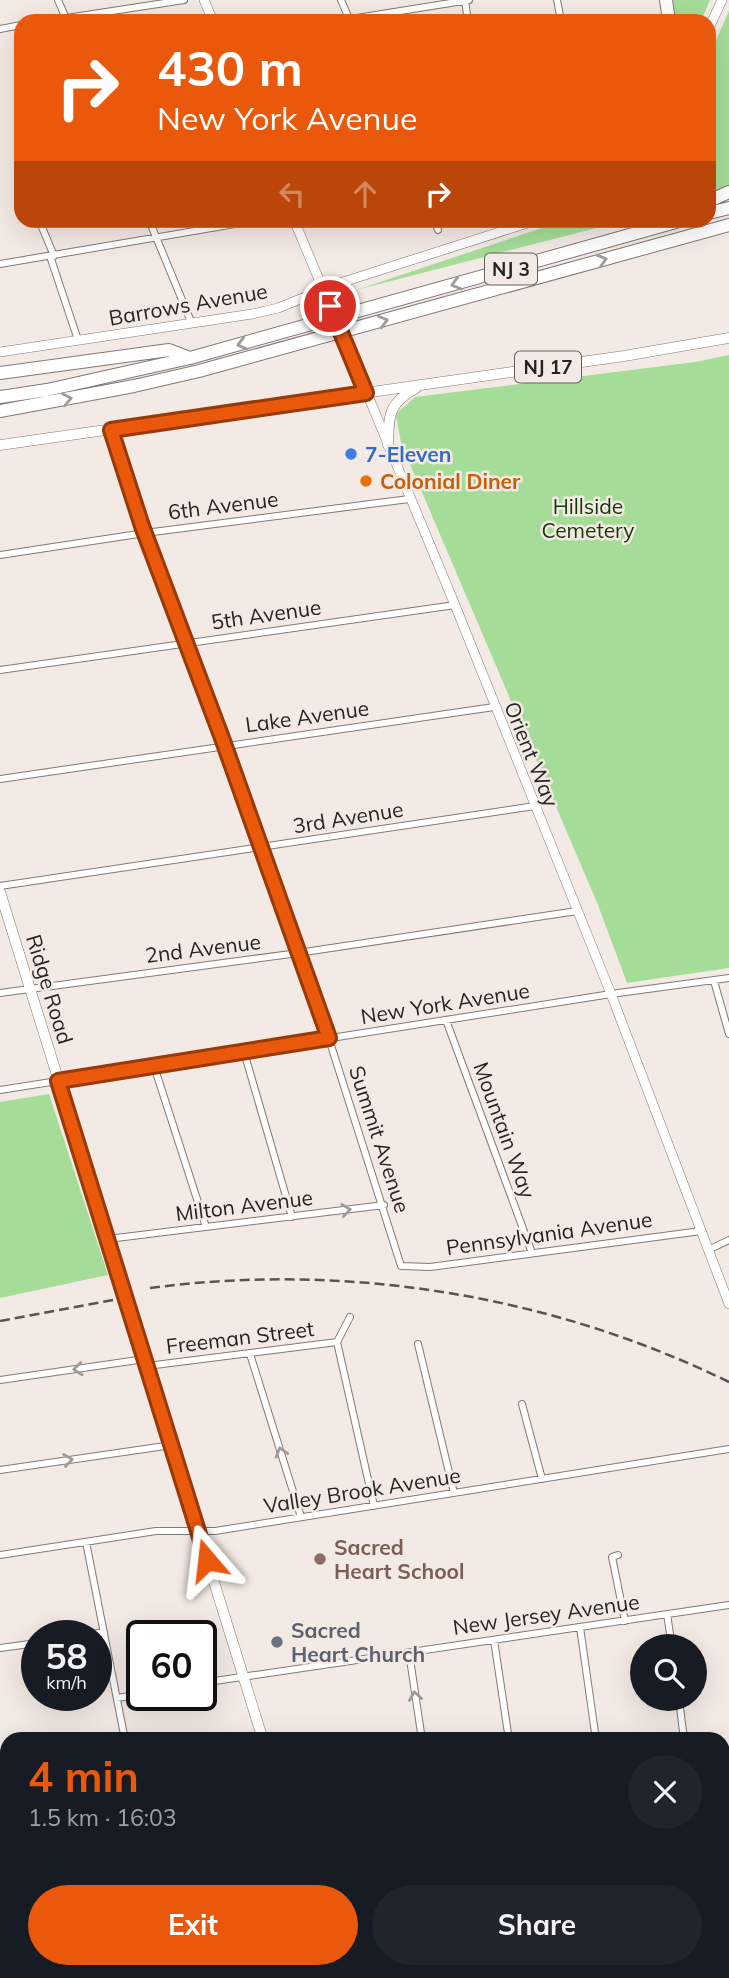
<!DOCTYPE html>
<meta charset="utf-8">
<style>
:root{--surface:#171b24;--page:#20242c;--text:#f1f3f6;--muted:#9ea1a6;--accent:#ea580c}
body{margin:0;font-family:Mulish,sans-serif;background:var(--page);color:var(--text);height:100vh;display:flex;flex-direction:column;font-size:26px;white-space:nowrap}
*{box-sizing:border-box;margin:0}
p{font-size:23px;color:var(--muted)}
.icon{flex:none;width:38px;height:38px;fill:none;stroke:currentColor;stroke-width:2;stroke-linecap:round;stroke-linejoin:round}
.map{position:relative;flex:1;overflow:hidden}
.sheet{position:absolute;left:0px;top:1732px;width:730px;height:247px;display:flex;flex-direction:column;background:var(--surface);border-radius:21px 21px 0 0;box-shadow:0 7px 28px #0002}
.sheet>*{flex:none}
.guide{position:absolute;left:14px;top:14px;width:702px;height:214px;border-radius:21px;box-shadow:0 7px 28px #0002;background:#ea580c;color:#fff;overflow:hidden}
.buttons{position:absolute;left:630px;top:1634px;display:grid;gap:14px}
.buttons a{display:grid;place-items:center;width:77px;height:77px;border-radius:50%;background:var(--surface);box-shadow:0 7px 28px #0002;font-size:35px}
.speed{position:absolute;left:21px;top:1620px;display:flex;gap:14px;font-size:35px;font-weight:700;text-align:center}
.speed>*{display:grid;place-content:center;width:91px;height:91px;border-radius:50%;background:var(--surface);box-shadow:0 7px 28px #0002;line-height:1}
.speed small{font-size:18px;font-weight:400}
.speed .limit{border:4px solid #111;border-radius:10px;background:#fff;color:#111}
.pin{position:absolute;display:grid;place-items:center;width:60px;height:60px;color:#fff;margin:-30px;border:4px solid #fff;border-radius:50%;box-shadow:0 2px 7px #0007}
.me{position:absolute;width:77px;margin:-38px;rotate:343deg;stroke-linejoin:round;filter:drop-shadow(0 0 5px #0008)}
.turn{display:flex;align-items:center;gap:24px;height:147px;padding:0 28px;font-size:32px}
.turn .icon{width:91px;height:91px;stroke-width:2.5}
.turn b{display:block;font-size:49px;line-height:60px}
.lanes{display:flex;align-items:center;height:66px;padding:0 28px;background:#0003;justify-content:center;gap:35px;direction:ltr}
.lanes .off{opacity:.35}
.round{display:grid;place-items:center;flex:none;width:74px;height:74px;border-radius:37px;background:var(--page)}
.overview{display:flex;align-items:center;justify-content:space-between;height:119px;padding:0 28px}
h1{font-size:42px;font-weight:700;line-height:52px;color:var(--accent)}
.cta{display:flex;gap:14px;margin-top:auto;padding:14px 28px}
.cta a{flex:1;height:80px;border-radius:42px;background:var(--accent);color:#fff;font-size:28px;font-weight:700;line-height:80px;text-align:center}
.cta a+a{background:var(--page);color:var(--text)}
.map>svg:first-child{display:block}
.green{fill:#a5dd98}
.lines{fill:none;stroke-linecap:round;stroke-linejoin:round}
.street-casing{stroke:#817974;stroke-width:8}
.secondary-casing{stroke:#817974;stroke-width:10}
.primary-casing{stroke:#817974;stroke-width:11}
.highway-casing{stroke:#817974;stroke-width:14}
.street{stroke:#fff;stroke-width:6}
.secondary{stroke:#fff;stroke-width:9}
.primary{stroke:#fff;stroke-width:10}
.highway{stroke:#fff;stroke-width:12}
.rail{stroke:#585451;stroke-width:2.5;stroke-dasharray:10 5;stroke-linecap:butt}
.secondary-bridge-casing{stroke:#817974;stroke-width:10;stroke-linecap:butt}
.primary-bridge-casing{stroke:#817974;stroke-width:11;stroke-linecap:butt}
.secondary-bridge{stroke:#fff;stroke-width:9}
.primary-bridge{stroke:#fff;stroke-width:10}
.oneway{stroke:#9d9c9b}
.route-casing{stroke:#983908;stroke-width:18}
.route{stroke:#ea580c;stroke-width:12}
.shop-dot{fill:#3f7fe0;stroke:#f4eae5;stroke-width:2.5}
.food-dot{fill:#e8710a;stroke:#f4eae5;stroke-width:2.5}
.education-dot{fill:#8d6e63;stroke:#f4eae5;stroke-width:2.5}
.worship-dot{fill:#6b7280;stroke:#f4eae5;stroke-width:2.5}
.labels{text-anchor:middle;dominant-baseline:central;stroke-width:5;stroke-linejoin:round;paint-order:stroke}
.shield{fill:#f4eae5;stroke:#645f5c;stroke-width:2}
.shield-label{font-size:19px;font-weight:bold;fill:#262321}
.street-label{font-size:21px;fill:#262321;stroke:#f4eae5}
.shop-label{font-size:21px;font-weight:bold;fill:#366cbe;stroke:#f4eae5;text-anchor:start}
.food-label{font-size:21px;font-weight:bold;fill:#c56008;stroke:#f4eae5;text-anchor:start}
.park-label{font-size:21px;fill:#113a06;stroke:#f4eae5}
.education-label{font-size:21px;font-weight:bold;fill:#785e54;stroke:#f4eae5;text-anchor:start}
.worship-label{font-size:21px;font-weight:bold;fill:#5b616d;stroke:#f4eae5;text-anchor:start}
</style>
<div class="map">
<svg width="729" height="1978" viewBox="0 0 729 1978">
<rect width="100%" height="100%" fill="#f4eae5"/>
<path class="green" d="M673 0H710L701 21H675Z
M729 11V187L723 191 709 192V56Z
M566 220 624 221 356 290Z
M729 355V968L627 983 598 905 401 443 396 414 415 397 695 362Z
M49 1094 108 1275 0 1298V1102Z
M723 1774H725L729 1810 723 1812Z"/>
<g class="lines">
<g class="street-casing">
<path id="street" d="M58 0 67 21
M341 0 350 21
M557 0 561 21
M465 1 468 21
M47 21 184 0
M338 21 469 0
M0 29 21 25
M39 220 54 256
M149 220 192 324
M434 220 438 230
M50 256 78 340
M0 264 259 220
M111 431 145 533 222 738 329 1039 401 1266 430 1267 701 1231
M0 555 145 533 409 499
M0 670 455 605
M0 779 494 707
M0 886 535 806
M714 981 729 1034
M0 993 298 953 577 911
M446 1020 532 1253
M244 1052 292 1217
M154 1066 206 1227
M0 1090 611 994 729 978
M108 1239 384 1205
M708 1250 729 1240
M350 1317 337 1342 374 1506
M418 1344 454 1493
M250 1354 301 1517
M147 1366 337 1342
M0 1380 145 1359
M522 1404 542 1479
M0 1470 172 1445
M86 1542 125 1740
M0 1555 156 1531H215L729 1449
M618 1555 612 1557 625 1621
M667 1614 672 1647
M580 1627 596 1740
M78 1636 104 1632
M494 1640 509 1740
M0 1648 37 1643
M409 1652 422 1740
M201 1683 729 1605
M117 1698 142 1694
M679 1699 684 1740
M0 1754 7 1798
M723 1764 729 1763
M0 1817 7 1816
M0 1949 7 1948
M34 1972 35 1978
M608 1972 610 1978"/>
</g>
<g class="secondary-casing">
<path id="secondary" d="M204 0 213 21
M709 28 722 0
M294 220 330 306
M349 350 455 605 611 994 729 1304
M0 352 252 314 278 308 343 282 537 220"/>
</g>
<g class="primary-casing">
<path id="primary" d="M0 445 624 356 729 338
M388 445C389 414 388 404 416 388
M0 892 120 1278
M130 1311 263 1740
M334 1972 336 1978"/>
</g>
<g class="highway-casing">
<path id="highway" d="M666 0 669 21
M709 201 729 192
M709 213 729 208
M0 373 169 350 190 358
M0 397 47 390 190 358 683 220
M0 411 134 386 199 371 729 225"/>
</g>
<use href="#street" class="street"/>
<use href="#secondary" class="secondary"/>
<use href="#primary" class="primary"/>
<use href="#highway" class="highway"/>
<path class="rail" d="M150 1288C347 1262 551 1295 729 1382
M0 1321 113 1300"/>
<g class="secondary-bridge-casing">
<path id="secondary-bridge" d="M330 306 349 350"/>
</g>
<g class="primary-bridge-casing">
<path id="primary-bridge" d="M120 1278 130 1311"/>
</g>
<use href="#secondary-bridge" class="secondary-bridge"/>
<use href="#primary-bridge" class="primary-bridge"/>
</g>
<defs><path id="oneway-chevron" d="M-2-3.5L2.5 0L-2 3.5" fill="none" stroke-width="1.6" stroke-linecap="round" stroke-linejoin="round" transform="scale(1.75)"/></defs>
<g class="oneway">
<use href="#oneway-chevron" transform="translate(602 260) rotate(-16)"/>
<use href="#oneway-chevron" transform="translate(456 284) rotate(164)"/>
<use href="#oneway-chevron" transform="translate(383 321) rotate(-15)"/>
<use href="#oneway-chevron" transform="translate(242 344) rotate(165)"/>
<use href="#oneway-chevron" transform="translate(67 399) rotate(-11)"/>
<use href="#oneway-chevron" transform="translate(346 1210) rotate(-8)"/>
<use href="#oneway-chevron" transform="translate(78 1369) rotate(174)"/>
<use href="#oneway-chevron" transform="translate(281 1452) rotate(-107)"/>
<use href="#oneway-chevron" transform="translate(68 1460) rotate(-8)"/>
<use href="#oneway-chevron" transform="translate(415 1696) rotate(-99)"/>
</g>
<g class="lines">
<g class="route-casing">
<path id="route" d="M207 1560 58 1081 329 1038 222 738 142 526 111 430 366 393 330 306"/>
</g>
<use href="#route" class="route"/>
</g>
<circle class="shop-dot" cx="351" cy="454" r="7"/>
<circle class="food-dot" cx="366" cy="481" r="7"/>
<circle class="education-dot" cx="320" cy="1559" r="7"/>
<circle class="worship-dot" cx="277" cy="1642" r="7"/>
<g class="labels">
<g class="shield">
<rect x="485" y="253.5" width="52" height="31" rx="5"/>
<rect x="515" y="351.5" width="66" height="31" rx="5"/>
</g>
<g class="shield-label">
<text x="511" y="269">NJ 3</text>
<text x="548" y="367">NJ 17</text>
</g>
<g class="street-label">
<text transform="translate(188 304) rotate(-10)">Barrows Avenue</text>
<text transform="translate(223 505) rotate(-7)">6th Avenue</text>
<text transform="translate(266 614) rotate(-8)">5th Avenue</text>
<text transform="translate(307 716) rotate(-8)">Lake Avenue</text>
<text transform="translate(532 754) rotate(68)">Orient Way</text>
<text transform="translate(348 817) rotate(-9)">3rd Avenue</text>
<text transform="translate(203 948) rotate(-7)">2nd Avenue</text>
<text transform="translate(50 989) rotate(73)">Ridge Road</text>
<text transform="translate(445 1003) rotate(-9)">New York Avenue</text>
<text transform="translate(505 1130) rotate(70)">Mountain Way</text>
<text transform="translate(380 1139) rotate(72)">Summit Avenue</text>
<text transform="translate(244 1205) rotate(-7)">Milton Avenue</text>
<text transform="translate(549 1233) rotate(-8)">Pennsylvania Avenue</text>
<text transform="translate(240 1337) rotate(-7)">Freeman Street</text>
<text transform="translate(362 1490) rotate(-9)">Valley Brook Avenue</text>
<text transform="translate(546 1614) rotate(-8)">New Jersey Avenue</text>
</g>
<g class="shop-label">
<text x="365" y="454">7-Eleven</text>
</g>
<g class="food-label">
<text x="380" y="481">Colonial Diner</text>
</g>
<g class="park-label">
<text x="588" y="506">Hillside<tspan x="588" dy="24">Cemetery</tspan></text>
</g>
<g class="education-label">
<text x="334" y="1547">Sacred<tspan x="334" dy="24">Heart School</tspan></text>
</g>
<g class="worship-label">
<text x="291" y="1630">Sacred<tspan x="291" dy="24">Heart Church</tspan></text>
</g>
</g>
</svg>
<div class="buttons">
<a><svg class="icon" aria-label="search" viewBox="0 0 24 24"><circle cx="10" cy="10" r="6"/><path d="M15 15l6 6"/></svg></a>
</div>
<div class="speed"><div>58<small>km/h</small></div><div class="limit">60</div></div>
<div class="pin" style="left:330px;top:306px;background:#d93025"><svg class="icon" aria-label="arrive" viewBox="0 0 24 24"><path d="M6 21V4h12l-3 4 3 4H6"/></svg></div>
<svg class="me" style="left:207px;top:1560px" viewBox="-20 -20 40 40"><path d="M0-17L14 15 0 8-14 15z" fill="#ea580c" stroke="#fff" stroke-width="4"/></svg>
<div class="guide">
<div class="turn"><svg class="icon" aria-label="right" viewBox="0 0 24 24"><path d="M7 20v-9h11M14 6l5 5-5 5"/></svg><div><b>430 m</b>New York Avenue</div></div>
<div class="lanes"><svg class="icon off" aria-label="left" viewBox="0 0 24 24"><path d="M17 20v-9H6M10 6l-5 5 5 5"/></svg><svg class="icon off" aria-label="ahead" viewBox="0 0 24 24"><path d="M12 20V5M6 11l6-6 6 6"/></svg><svg class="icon" aria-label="right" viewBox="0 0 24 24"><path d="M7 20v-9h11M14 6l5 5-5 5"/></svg></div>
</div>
<section class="sheet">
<div class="overview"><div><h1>4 min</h1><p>1.5 km · 16:03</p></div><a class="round"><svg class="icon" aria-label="close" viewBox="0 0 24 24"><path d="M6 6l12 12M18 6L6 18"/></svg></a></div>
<div class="cta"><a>Exit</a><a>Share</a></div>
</section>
</div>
